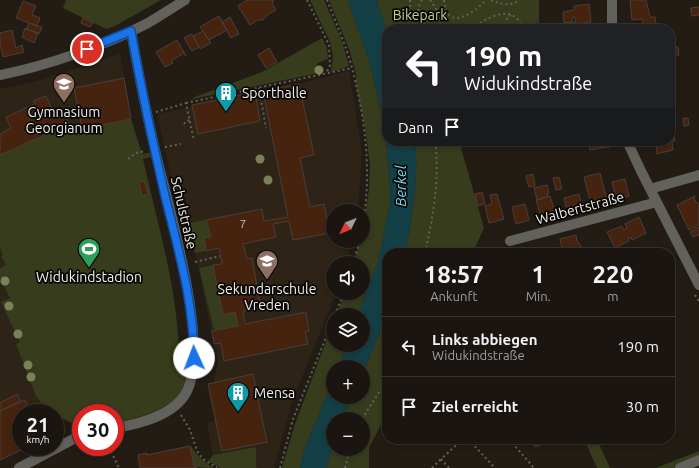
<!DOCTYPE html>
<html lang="de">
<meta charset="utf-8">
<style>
:root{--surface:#1a1510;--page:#231e19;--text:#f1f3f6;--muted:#9f9f9f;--line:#383430}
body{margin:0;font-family:Ubuntu,sans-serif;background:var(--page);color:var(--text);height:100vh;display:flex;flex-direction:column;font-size:15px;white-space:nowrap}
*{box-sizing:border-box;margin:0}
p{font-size:13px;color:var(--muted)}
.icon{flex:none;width:22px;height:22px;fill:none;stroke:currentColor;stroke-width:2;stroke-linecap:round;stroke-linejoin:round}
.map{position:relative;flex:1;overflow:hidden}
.panel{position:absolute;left:382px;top:248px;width:293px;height:196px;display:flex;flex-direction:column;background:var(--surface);border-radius:16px;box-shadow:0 2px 6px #0003,0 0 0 1px var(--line)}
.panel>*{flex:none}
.hud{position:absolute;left:382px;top:24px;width:293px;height:122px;border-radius:16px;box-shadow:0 2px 6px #0003,0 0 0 1px var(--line);background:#202124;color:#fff;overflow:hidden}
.needle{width:26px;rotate:227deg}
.tools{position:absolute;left:326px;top:204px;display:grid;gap:8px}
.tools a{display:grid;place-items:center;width:44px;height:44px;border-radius:50%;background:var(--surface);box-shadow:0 2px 6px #0003,0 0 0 1px var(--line);font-size:20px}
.speed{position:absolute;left:12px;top:404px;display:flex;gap:8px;font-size:20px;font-weight:700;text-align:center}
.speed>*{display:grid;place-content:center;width:52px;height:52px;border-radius:50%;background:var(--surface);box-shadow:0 2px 6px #0003,0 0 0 1px var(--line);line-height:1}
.speed small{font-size:10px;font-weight:400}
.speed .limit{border:6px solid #d22;background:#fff;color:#111}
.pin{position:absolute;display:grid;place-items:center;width:34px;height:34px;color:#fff;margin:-17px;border:2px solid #fff;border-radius:50%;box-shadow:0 1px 4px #0007}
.me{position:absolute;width:44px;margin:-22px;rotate:358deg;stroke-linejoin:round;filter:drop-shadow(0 0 3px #0008)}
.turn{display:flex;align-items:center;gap:14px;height:84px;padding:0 16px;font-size:18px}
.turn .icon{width:52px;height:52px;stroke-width:2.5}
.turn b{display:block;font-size:28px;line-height:34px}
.then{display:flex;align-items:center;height:38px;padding:0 16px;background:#0003;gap:8px;font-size:15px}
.eta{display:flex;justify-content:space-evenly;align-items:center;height:68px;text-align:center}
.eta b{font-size:24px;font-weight:700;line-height:28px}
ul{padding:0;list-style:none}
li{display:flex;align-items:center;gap:12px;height:60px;padding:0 16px;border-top:1px solid var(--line)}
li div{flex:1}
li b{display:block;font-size:15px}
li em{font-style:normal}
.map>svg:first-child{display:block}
.built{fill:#2d2417}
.green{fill:#363c1c}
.water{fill:#133f46}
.building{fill:#45230f;stroke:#493f3a}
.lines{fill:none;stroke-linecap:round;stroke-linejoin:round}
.path{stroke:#656059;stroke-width:2;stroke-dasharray:2 3;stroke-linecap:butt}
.minor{stroke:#62615c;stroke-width:10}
.tree{fill:#7b8056}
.route-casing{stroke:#114b97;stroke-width:10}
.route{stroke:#1a73e8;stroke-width:7}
.labels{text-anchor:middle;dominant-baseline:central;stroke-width:3.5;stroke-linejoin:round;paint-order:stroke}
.number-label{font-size:12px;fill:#c8bdb3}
.park-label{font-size:14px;fill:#c4d18c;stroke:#090705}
.poi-label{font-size:14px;fill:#f3f0ea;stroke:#090705}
.street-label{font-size:14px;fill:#f3f0ea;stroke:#090705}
.water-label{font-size:15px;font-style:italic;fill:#76d3e2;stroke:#090705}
</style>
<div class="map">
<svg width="699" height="468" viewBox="0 0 699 468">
<rect width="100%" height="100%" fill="#221c15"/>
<path class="built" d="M120 54 131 119 82 129 0 174V89L34 82Z
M349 71 362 151 358 211H333V241H352L346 263H333V293H336L292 402 274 468H256V447L213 455 207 423 215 421 210 397 218 363 189 223 180 216 157 114 299 84Z
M0 217 44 403 42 404 43 413H21V447H28L0 460Z"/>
<path class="green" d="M66 0H161L115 26 106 29 63 8Z
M310 0H324L342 41 349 66 331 72 333 56 330 42Z
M329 0H348L371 66 386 138 391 199 378 263 358 315H336L345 293H363V263H354L360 241H363V230L369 189 370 165 365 127 356 85V74L349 49Z
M376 0H539V29H387V31Z
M322 38 327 48 328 59 318 63 315 68 316 73 314 74 193 99 192 98 262 72Z
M131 119 142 154 150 153 151 157 143 159C158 226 180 296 179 366L189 367C187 376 186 386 180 394 169 410 134 419 115 423V413H81V425C67 424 54 413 44 403L42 404 36 396 16 344 20 342 1 302 10 298 0 278V268L6 265 1 256 3 255 0 248V155L69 124 83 129Z
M415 141H459L484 228 473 252 405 253C412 216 419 179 415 141Z
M206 220 211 237 204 238 206 251 195 253 189 223Z
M213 265 223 315 235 312 238 326 214 330 199 268Z
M387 309V413L369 448V468H326L333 444V449H363V419H342L352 397H363V372L378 336Z
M333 323V345H347L339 367H333V381L304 450 300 468H282L295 424Z
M584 439H597L610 468H597Z
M190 446H191C197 456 204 461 213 468L194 467Z
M256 447V467L257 468H220L208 461 213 455Z
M699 451V457L673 468H656Z"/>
<path class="water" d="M348 0H376L387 31V141H415C419 179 412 216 405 253H387V309L378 336 363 372V367H338L347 345H363V315H358L378 262 391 199 386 138 371 66Z
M333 381V397H352L342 419H333V444L326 468H300L304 450Z"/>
<path class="building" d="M247 0H273V2L272 3 276 10 267 15 263 20H258L250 25 238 6Z
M630 0H646L650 17H655L656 24 643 25 642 19 632 20Z
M23 1 36 6 32 15 40 18 37 26 16 18Z
M589 4 591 22 576 24 575 17 572 18V22L564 23 563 12 574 10V6Z
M699 7V15L692 16 691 8Z
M219 16 227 30 220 34V35L219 34 209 40 200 27Z
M230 17 239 34 231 38 222 22Z
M83 18 93 23 90 27 81 23Z
M576 22 577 28 565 29 564 23Z
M29 23 42 27 39 34 26 29Z
M25 28 38 33 34 43 22 37Z
M12 30 16 48 22 45 24 52 3 57 0 44V33Z
M203 31 211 43 200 49 193 36Z
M192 34 199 47 192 51 184 38Z
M177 40 186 56 184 53 171 61 173 63 165 67 156 52Z
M678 47 679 55H670V48Z
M269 48 277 62 266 68 258 55Z
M124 78 131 119 82 129 74 88Z
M299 84 314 155 300 158 310 207 324 204 330 233 293 240 289 221 273 224 276 237 243 244 247 259 252 258 261 308 243 311 245 324 306 312 309 331 305 332 308 344 224 361 221 343 214 344 212 331 238 326 235 312 223 315 213 265 222 264 219 248 206 251 204 238 211 237 206 220 262 209 264 221 288 217 263 91Z
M255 92 260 121 198 134 192 105Z
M46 96 53 112 62 108 69 124 0 155V134L11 128 6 117 35 104 33 101Z
M683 118H688L689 125 684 126Z
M670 125H672L675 141H672L673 150 657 154 656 141H670Z
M588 141H599L600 148 590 150Z
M609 141 610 147 600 148 599 142Z
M600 173 607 200 591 204 584 177Z
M533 174 535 186 529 187 526 176Z
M559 177 562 189 556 190 553 178Z
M625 179 629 196 616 199 612 182Z
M144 181 148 194 142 196 139 182Z
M547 185 549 193H547L548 197 537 200 534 188Z
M482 192 485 204 478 206 475 194Z
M497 194 504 219 489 223 485 206 492 204 490 195Z
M579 194 582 207 570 210 569 206 566 207 564 198Z
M550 196 556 214 541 217 536 200Z
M695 196 694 198 696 202 699 204V225L689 230 677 205Z
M525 204 529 220 516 224 512 207Z
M639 217 646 233 632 240 631 237 628 239 629 241 615 248 607 232 622 226 624 230 627 228 625 224Z
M699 227V235L693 237 690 232Z
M576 235 577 241 581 245 580 248 577 249 579 253H563L560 239Z
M253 374 267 442 222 451 208 384Z
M17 394 21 401 0 411V403Z
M25 400 31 413H21V447H28L0 460V411Z
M532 439H554L535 447Z
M190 446 194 467H196L197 468H140L138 455 147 453V455Z"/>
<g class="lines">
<path class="path" d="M307 0 329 45 330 65 326 74
M327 0C336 23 346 45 352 68 365 117 372 172 363 222
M410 0 411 29
M422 0 418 8 423 29
M430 0 436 8 442 29
M444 0C446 32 473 14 486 0
M491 0C500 4 511 7 519 0
M472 29C486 17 516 2 522 29
M503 29 508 17 511 15
M259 88 266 128
M186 103 352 68
M156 112 186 103 194 141
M184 124 186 121 190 120
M165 147 181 144
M128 159 136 153 145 151
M425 253C433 216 440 179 435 141
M195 262 220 256
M353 263 360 241
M695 295 699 301
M335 315 344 293
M181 415 190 430 197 451 203 459 217 468
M362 419 387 380
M468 439 495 468
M509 439 534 468
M109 447 119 468
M280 468 293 419 333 320
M345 468 350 449
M432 468 441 459
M449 468 441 459 463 439"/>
<path class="minor" d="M612 29V0
M0 75C47 66 106 45 148 23 160 16 172 8 185 0
M627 141 641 171 699 285
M650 189 699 175
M510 241 657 202
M115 428C139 424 173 416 186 393 212 348 167 203 155 150 146 111 138 71 131 31
M19 468 81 435
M680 468 699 460"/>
</g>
<g class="tree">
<circle cx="319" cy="70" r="4.5"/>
<circle cx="260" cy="159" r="4.5"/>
<circle cx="268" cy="180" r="4.5"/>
<circle cx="5" cy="281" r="4.5"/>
<circle cx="9" cy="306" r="4.5"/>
<circle cx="18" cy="334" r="4.5"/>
<circle cx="28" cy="365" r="4.5"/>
<circle cx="31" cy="377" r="4.5"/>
</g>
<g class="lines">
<g class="route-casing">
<path id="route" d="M87 49 131 31C141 88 153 144 166 200 179 252 194 305 194 358"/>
</g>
<use href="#route" class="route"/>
</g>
<defs>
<g id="school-pin" transform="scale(1.15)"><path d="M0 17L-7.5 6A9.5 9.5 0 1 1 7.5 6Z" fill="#8d6e63" stroke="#090705"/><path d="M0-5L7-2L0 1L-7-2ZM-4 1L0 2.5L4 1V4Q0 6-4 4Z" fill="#fff"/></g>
<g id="building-pin" transform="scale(1.15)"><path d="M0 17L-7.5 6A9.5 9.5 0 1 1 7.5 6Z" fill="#0f9aa8" stroke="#090705"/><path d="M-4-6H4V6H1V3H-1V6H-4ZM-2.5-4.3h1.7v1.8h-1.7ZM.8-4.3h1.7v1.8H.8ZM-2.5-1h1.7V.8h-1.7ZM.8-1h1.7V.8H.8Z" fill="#fff"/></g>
<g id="stadium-pin" transform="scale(1.15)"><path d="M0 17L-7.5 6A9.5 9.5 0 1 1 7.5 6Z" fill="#2e9e5b" stroke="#090705"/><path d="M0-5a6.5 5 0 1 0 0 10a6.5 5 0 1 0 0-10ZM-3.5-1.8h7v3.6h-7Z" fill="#fff"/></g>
</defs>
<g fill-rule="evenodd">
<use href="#school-pin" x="64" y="84"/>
<use href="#building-pin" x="226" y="93"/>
<use href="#stadium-pin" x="89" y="249"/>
<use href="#school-pin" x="267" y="261"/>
<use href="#building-pin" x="238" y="393"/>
</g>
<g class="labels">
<g class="number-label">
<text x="243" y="223">7</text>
</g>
<g class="park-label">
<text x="420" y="15">Bikepark</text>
</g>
<g class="poi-label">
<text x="242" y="93" text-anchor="start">Sporthalle</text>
<text x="64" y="112">Gymnasium<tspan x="64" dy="16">Georgianum</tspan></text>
<text x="89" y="277">Widukindstadion</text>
<text x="267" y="289">Sekundarschule<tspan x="267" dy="16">Vreden</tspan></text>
<text x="254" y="393" text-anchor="start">Mensa</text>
</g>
<g class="street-label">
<text transform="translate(580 208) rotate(-15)">Walbertstraße</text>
<text transform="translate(184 213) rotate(77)">Schulstraße</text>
</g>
<g class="water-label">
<text transform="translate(400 186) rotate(-90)">Berkel</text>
</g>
</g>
</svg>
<div class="tools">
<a><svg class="needle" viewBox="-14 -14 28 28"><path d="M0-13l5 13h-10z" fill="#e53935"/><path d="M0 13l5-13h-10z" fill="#9f9f9f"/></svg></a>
<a><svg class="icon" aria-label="sound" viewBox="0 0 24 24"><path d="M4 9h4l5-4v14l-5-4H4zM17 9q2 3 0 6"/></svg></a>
<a><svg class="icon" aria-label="layers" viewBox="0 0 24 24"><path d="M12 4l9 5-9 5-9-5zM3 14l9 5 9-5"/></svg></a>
<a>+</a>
<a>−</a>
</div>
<div class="speed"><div>21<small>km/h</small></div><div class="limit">30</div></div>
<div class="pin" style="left:87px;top:49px;background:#d93025"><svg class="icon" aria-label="arrive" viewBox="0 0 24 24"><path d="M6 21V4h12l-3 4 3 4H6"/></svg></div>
<svg class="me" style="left:194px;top:358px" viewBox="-20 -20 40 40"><circle r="19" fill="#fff"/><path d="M0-13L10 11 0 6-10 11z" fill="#1a73e8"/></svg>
<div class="hud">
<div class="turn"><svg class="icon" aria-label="left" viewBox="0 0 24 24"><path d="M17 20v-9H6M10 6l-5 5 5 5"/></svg><div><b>190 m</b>Widukindstraße</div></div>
<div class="then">Dann<svg class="icon" aria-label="arrive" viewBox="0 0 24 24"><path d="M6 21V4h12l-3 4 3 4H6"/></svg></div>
</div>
<section class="panel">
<div class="eta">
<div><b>18:57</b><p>Ankunft</p></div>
<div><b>1</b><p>Min.</p></div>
<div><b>220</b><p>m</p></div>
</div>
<ul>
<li><svg class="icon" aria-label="left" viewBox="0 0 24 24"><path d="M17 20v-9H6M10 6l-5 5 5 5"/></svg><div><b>Links abbiegen</b><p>Widukindstraße</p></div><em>190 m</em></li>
<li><svg class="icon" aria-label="arrive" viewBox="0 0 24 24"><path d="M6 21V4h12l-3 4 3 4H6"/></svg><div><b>Ziel erreicht</b></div><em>30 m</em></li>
</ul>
</section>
</div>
